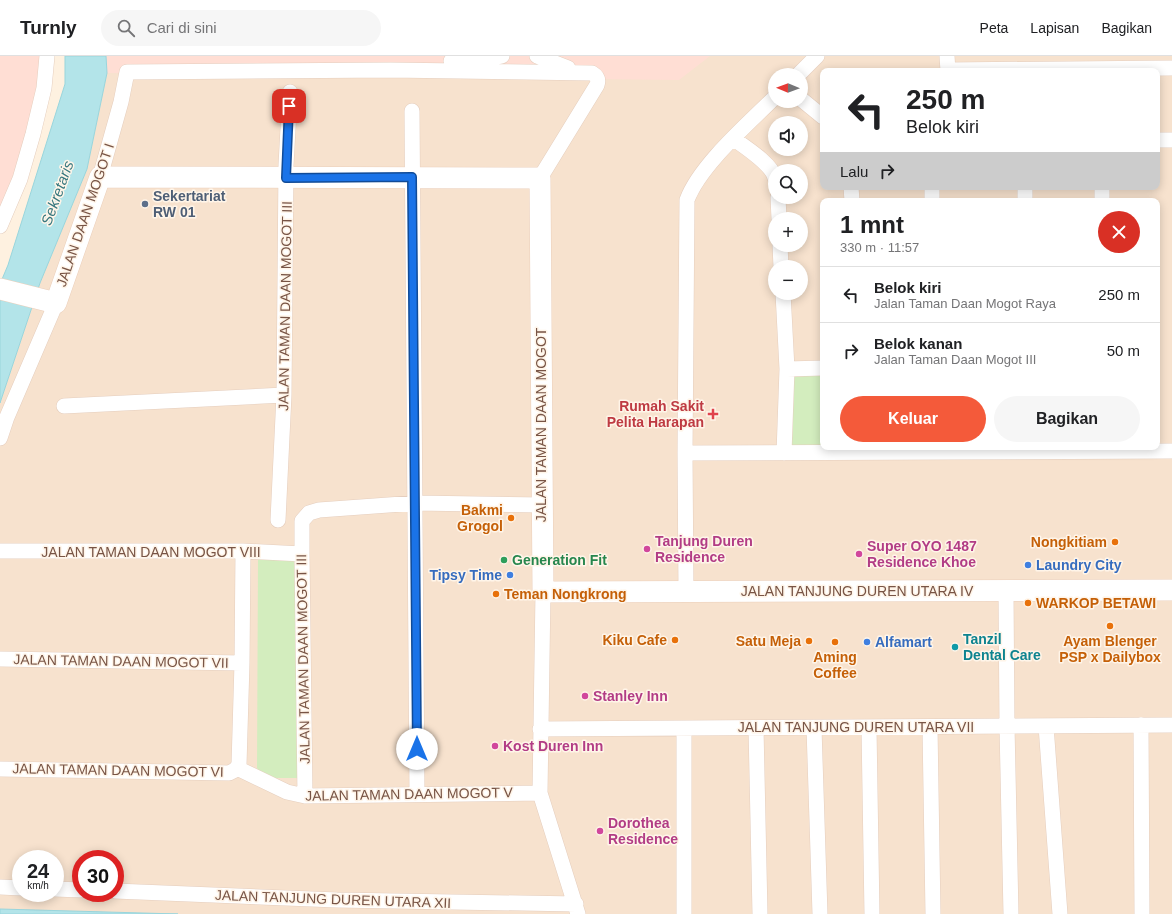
<!DOCTYPE html>
<html lang="id">
<meta charset="utf-8">
<style>
:root{--surface:#fff;--page:#f6f6f6;--text:#202124;--muted:#757577;--line:#e0e0e0;--accent:#f45a3a}
body{margin:0;font-family:Arial,sans-serif;background:var(--page);color:var(--text);height:100vh;display:flex;flex-direction:column;font-size:15px;white-space:nowrap}
*{box-sizing:border-box;margin:0}
p{font-size:13px;color:var(--muted)}
.icon{flex:none;width:22px;height:22px;fill:none;stroke:currentColor;stroke-width:2;stroke-linecap:round;stroke-linejoin:round}
.map{position:relative;flex:1;overflow:hidden}
.sheet{position:absolute;left:820px;top:142px;width:340px;height:252px;display:flex;flex-direction:column;background:var(--surface);border-radius:8px;box-shadow:0 2px 10px #0003}
.sheet>*{flex:none}
.banner{position:absolute;left:820px;top:12px;width:340px;height:122px;border-radius:8px;box-shadow:0 2px 10px #0003;background:#fff;color:var(--text);overflow:hidden}
.needle{width:26px;rotate:271deg}
.buttons{position:absolute;left:768px;top:12px;display:grid;gap:8px}
.buttons a{display:grid;place-items:center;width:40px;height:40px;border-radius:50%;background:var(--surface);box-shadow:0 2px 10px #0003;font-size:20px}
.speed{position:absolute;left:12px;top:794px;display:flex;gap:8px;font-size:20px;font-weight:700;text-align:center}
.speed>*{display:grid;place-content:center;width:52px;height:52px;border-radius:50%;background:var(--surface);box-shadow:0 2px 10px #0003;line-height:1}
.speed small{font-size:10px;font-weight:400}
.speed .limit{border:6px solid #d22;background:#fff;color:#111}
.pin{position:absolute;display:grid;place-items:center;width:34px;height:34px;color:#fff;margin:-17px;border-radius:8px;box-shadow:0 2px 6px #0006}
.me{position:absolute;width:44px;margin:-22px;rotate:0deg;stroke-linejoin:round;filter:drop-shadow(0 0 3px #0008)}
.turn{display:flex;align-items:center;gap:14px;height:84px;padding:0 20px;font-size:18px}
.turn .icon{width:52px;height:52px;stroke-width:2.5}
.turn b{display:block;font-size:28px;line-height:34px}
.then{display:flex;align-items:center;height:38px;padding:0 20px;background:#0003;gap:8px;font-size:15px}
.round{display:grid;place-items:center;flex:none;width:42px;height:42px;border-radius:21px;background:var(--page)}
.head{display:flex;align-items:center;justify-content:space-between;height:68px;padding:0 20px}
h1{font-size:24px;font-weight:700;line-height:30px}
.button{display:flex;gap:8px;margin-top:auto;padding:8px 20px}
.button a{flex:1;height:46px;border-radius:24px;background:var(--accent);color:#fff;font-size:16px;font-weight:700;line-height:46px;text-align:center}
.button a+a{background:var(--page);color:var(--text)}
ul{padding:0;list-style:none}
li{display:flex;align-items:center;gap:12px;height:56px;padding:0 20px;border-top:1px solid var(--line)}
li div{flex:1}
li b{display:block;font-size:15px}
li em{font-style:normal}
header{display:flex;align-items:center;gap:24px;box-sizing:border-box;height:56px;padding:0 20px;background:var(--surface);border-bottom:1px solid var(--line)}
header strong{font-size:19px}
nav{display:flex;gap:22px;margin-inline-start:auto;font-size:14px}
.search{width:280px;height:36px;background:var(--page);display:flex;align-items:center;gap:10px;box-sizing:border-box;padding:0 14px;border-radius:22px;color:var(--muted);font-size:15px}
.map>svg:first-child{display:block}
.residential{fill:#f7e2ce;fill-rule:evenodd}
.commercial{fill:#ffded4}
.green{fill:#d3edbe}
.water{fill:#b3e4e9;stroke:#99d5dc}
.lines{fill:none;stroke-linecap:round;stroke-linejoin:round}
.street-casing{stroke:#e5cebe;stroke-width:16}
.secondary-casing{stroke:#ebcfbb;stroke-width:22}
.street{stroke:#fff;stroke-width:15}
.secondary{stroke:#fff;stroke-width:21}
.route-casing{stroke:#114b97;stroke-width:10}
.route{stroke:#1a73e8;stroke-width:7}
.service-dot{fill:#5c6f8a;stroke:#fff5e9;stroke-width:1.5}
.health-dot{fill:#e0444e;stroke:#fff5e9;stroke-width:1.5}
.food-dot{fill:#e8710a;stroke:#fff5e9;stroke-width:1.5}
.hotel-dot{fill:#d1479c;stroke:#fff5e9;stroke-width:1.5}
.leisure-dot{fill:#2e9e5b;stroke:#fff5e9;stroke-width:1.5}
.shop-dot{fill:#3f7fe0;stroke:#fff5e9;stroke-width:1.5}
.culture-dot{fill:#0f9aa8;stroke:#fff5e9;stroke-width:1.5}
.labels{text-anchor:middle;dominant-baseline:central;stroke-width:3;stroke-linejoin:round;paint-order:stroke}
.service-label{font-size:14px;font-weight:bold;fill:#4e5e75;stroke:#fff5e9;text-anchor:start}
.street-label{font-size:14px;fill:#785445;stroke:#fff5e9}
.health-label{font-size:14px;font-weight:bold;fill:#be3a42;stroke:#fff5e9;text-anchor:end}
.food-label{font-size:14px;font-weight:bold;fill:#c56008;stroke:#fff5e9;text-anchor:end}
.hotel-label{font-size:14px;font-weight:bold;fill:#b23c85;stroke:#fff5e9;text-anchor:start}
.leisure-label{font-size:14px;font-weight:bold;fill:#27864d;stroke:#fff5e9;text-anchor:start}
.shop-label{font-size:14px;font-weight:bold;fill:#366cbe;stroke:#fff5e9;text-anchor:start}
.culture-label{font-size:14px;font-weight:bold;fill:#0d838f;stroke:#fff5e9;text-anchor:start}
.water-label{font-size:15px;font-style:italic;fill:#37777e;stroke:#fff5e9}
</style>
<header>
<strong>Turnly</strong>
<div class="search"><svg class="icon" aria-label="search" viewBox="0 0 24 24"><circle cx="10" cy="10" r="6"/><path d="M15 15l6 6"/></svg>Cari di sini</div>
<nav><a>Peta</a><a>Lapisan</a><a>Bagikan</a></nav>
</header>
<div class="map">
<svg width="1172" height="858" viewBox="0 0 1172 858">
<rect width="100%" height="100%" fill="#fef1e0"/>
<path class="residential" d="M106 0H1172V858H0V347L40 227 87 113 107 17ZM823 15H1157V131H823ZM775 19H801V45H775ZM775 67H801V93H775ZM775 115H801V141H775ZM823 145H1157V391H823ZM775 163H801V189H775ZM775 211H801V237H775ZM21 803H55V837H21ZM81 803H115V837H81Z"/>
<path class="commercial" d="M0 0H45L28 76 0 158Z
M106 0H710L679 24 107 17Z"/>
<path class="green" d="M823 319V390H788L790 321Z
M258 502H306L302 722H264L257 712Z"/>
<path class="water" d="M65 0H106L107 17 87 113 40 227 0 347V228L8 209 65 28Z
M0 853 178 858H0Z"/>
<g class="lines">
<g class="street-casing">
<path id="street" d="M537 0 568 12
M947 0 948 15
M451 5 483 4 502 0
M948 14 1172 12
M798 19 817 0
M801 43 823 61
M412 55 417 739
M734 83C745 91 772 108 775 122
M1157 84H1172
M100 121 121 46 127 16 391 14 592 17C597 20 599 23 597 29L540 122
M851 131 852 145
M932 131V145
M1102 131V145
M778 141 779 163
M1025 145V131
M0 170 20 123 33 78 44 32 47 0
M780 189 781 211
M783 237 787 313 784 397
M787 313 823 312
M64 350 284 339
M0 382 7 361 56 247
M685 397 1172 395
M278 464 284 339 286 109 290 36
M0 495H243L302 498
M1006 535 1007 670 1011 858
M543 536 540 737 578 858
M686 536 685 397 687 144C700 109 748 68 775 41
M0 603 242 607
M1141 669 1142 858
M1046 670 1060 858
M930 671 933 858
M756 672 760 858
M814 672 820 858
M869 672 872 858
M540 673 1172 669
M684 673V858
M237 712 287 736 305 740 540 737
M0 713 229 717 235 714 239 709 242 607 243 495
M305 740 302 498V465L309 457 319 454 416 447 542 449
M0 831 21 832
M55 833 81 834
M115 835 337 844 576 848"/>
</g>
<g class="secondary-casing">
<path id="secondary" d="M0 233 56 247 100 121 540 122 543 536 1172 534"/>
</g>
<use href="#street" class="street"/>
<use href="#secondary" class="secondary"/>
</g>
<g class="lines">
<g class="route-casing">
<path id="route" d="M289 50 286 122 412 121 417 693"/>
</g>
<use href="#route" class="route"/>
</g>
<circle class="service-dot" cx="145" cy="148" r="4"/>
<path class="health-dot" d="M711 352h4v4h4v4h-4v4h-4v-4h-4v-4h4z"/>
<g class="food-dot">
<circle cx="511" cy="462" r="4"/>
<circle cx="1115" cy="486" r="4"/>
<circle cx="496" cy="538" r="4"/>
<circle cx="1028" cy="547" r="4"/>
<circle cx="1110" cy="570" r="4"/>
<circle cx="675" cy="584" r="4"/>
<circle cx="809" cy="585" r="4"/>
<circle cx="835" cy="586" r="4"/>
</g>
<g class="hotel-dot">
<circle cx="647" cy="493" r="4"/>
<circle cx="859" cy="498" r="4"/>
<circle cx="585" cy="640" r="4"/>
<circle cx="495" cy="690" r="4"/>
<circle cx="600" cy="775" r="4"/>
</g>
<circle class="leisure-dot" cx="504" cy="504" r="4"/>
<g class="shop-dot">
<circle cx="1028" cy="509" r="4"/>
<circle cx="510" cy="519" r="4"/>
<circle cx="867" cy="586" r="4"/>
</g>
<circle class="culture-dot" cx="955" cy="591" r="4"/>
<g class="labels">
<g class="service-label">
<text x="153" y="140">Sekertariat<tspan x="153" dy="16">RW 01</tspan></text>
</g>
<g class="street-label">
<text transform="translate(85 159) rotate(-71)">JALAN DAAN MOGOT I</text>
<text transform="translate(285 250) rotate(-89)">JALAN TAMAN DAAN MOGOT III</text>
<text transform="translate(541 369) rotate(-90)">JALAN TAMAN DAAN MOGOT</text>
<text x="151" y="496">JALAN TAMAN DAAN MOGOT VIII</text>
<text x="857" y="535">JALAN TANJUNG DUREN UTARA IV</text>
<text transform="translate(303 603) rotate(-91)">JALAN TAMAN DAAN MOGOT III</text>
<text transform="translate(121 605) rotate(1)">JALAN TAMAN DAAN MOGOT VII</text>
<text x="856" y="671">JALAN TANJUNG DUREN UTARA VII</text>
<text transform="translate(118 714) rotate(1)">JALAN TAMAN DAAN MOGOT VI</text>
<text transform="translate(409 738) rotate(-1)">JALAN TAMAN DAAN MOGOT V</text>
<text transform="translate(333 843) rotate(2)">JALAN TANJUNG DUREN UTARA XII</text>
</g>
<g class="health-label">
<text x="704" y="350">Rumah Sakit<tspan x="704" dy="16">Pelita Harapan</tspan></text>
</g>
<g class="food-label">
<text x="503" y="454">Bakmi<tspan x="503" dy="16">Grogol</tspan></text>
<text x="1107" y="486">Nongkitiam</text>
<text x="504" y="538" text-anchor="start">Teman Nongkrong</text>
<text x="1036" y="547" text-anchor="start">WARKOP BETAWI</text>
<text x="667" y="584">Kiku Cafe</text>
<text x="801" y="585">Satu Meja</text>
<text x="1110" y="585" text-anchor="middle">Ayam Blenger<tspan x="1110" dy="16">PSP x Dailybox</tspan></text>
<text x="835" y="601" text-anchor="middle">Aming<tspan x="835" dy="16">Coffee</tspan></text>
</g>
<g class="hotel-label">
<text x="655" y="485">Tanjung Duren<tspan x="655" dy="16">Residence</tspan></text>
<text x="867" y="490">Super OYO 1487<tspan x="867" dy="16">Residence Khoe</tspan></text>
<text x="593" y="640">Stanley Inn</text>
<text x="503" y="690">Kost Duren Inn</text>
<text x="608" y="767">Dorothea<tspan x="608" dy="16">Residence</tspan></text>
</g>
<g class="leisure-label">
<text x="512" y="504">Generation Fit</text>
</g>
<g class="shop-label">
<text x="1036" y="509">Laundry City</text>
<text x="502" y="519" text-anchor="end">Tipsy Time</text>
<text x="875" y="586">Alfamart</text>
</g>
<g class="culture-label">
<text x="963" y="583">Tanzil<tspan x="963" dy="16">Dental Care</tspan></text>
</g>
<g class="water-label">
<text transform="translate(57 137) rotate(-70)">Sekretaris</text>
</g>
</g>
</svg>
<div class="buttons">
<a><svg class="needle" viewBox="-14 -14 28 28"><path d="M0-13l5 13h-10z" fill="#e53935"/><path d="M0 13l5-13h-10z" fill="#757577"/></svg></a>
<a><svg class="icon" aria-label="sound" viewBox="0 0 24 24"><path d="M4 9h4l5-4v14l-5-4H4zM17 9q2 3 0 6"/></svg></a>
<a><svg class="icon" aria-label="search" viewBox="0 0 24 24"><circle cx="10" cy="10" r="6"/><path d="M15 15l6 6"/></svg></a>
<a>+</a>
<a>−</a>
</div>
<div class="speed"><div>24<small>km/h</small></div><div class="limit">30</div></div>
<div class="pin" style="left:289px;top:50px;background:#d93025"><svg class="icon" aria-label="arrive" viewBox="0 0 24 24"><path d="M6 21V4h12l-3 4 3 4H6"/></svg></div>
<svg class="me" style="left:417px;top:693px" viewBox="-20 -20 40 40"><circle r="19" fill="#fff"/><path d="M0-13L10 11 0 6-10 11z" fill="#1a73e8"/></svg>
<div class="banner">
<div class="turn"><svg class="icon" aria-label="left" viewBox="0 0 24 24"><path d="M17 20v-9H6M10 6l-5 5 5 5"/></svg><div><b>250 m</b>Belok kiri</div></div>
<div class="then">Lalu<svg class="icon" aria-label="right" viewBox="0 0 24 24"><path d="M7 20v-9h11M14 6l5 5-5 5"/></svg></div>
</div>
<section class="sheet">
<div class="head"><div><h1>1 mnt</h1><p>330 m · 11:57</p></div><a class="round" style="background:#d93025;color:#fff"><svg class="icon" aria-label="close" viewBox="0 0 24 24"><path d="M6 6l12 12M18 6L6 18"/></svg></a></div>
<ul>
<li><svg class="icon" aria-label="left" viewBox="0 0 24 24"><path d="M17 20v-9H6M10 6l-5 5 5 5"/></svg><div><b>Belok kiri</b><p>Jalan Taman Daan Mogot Raya</p></div><em>250 m</em></li>
<li><svg class="icon" aria-label="right" viewBox="0 0 24 24"><path d="M7 20v-9h11M14 6l5 5-5 5"/></svg><div><b>Belok kanan</b><p>Jalan Taman Daan Mogot III</p></div><em>50 m</em></li>
</ul>
<div class="button"><a>Keluar</a><a>Bagikan</a></div>
</section>
</div>
